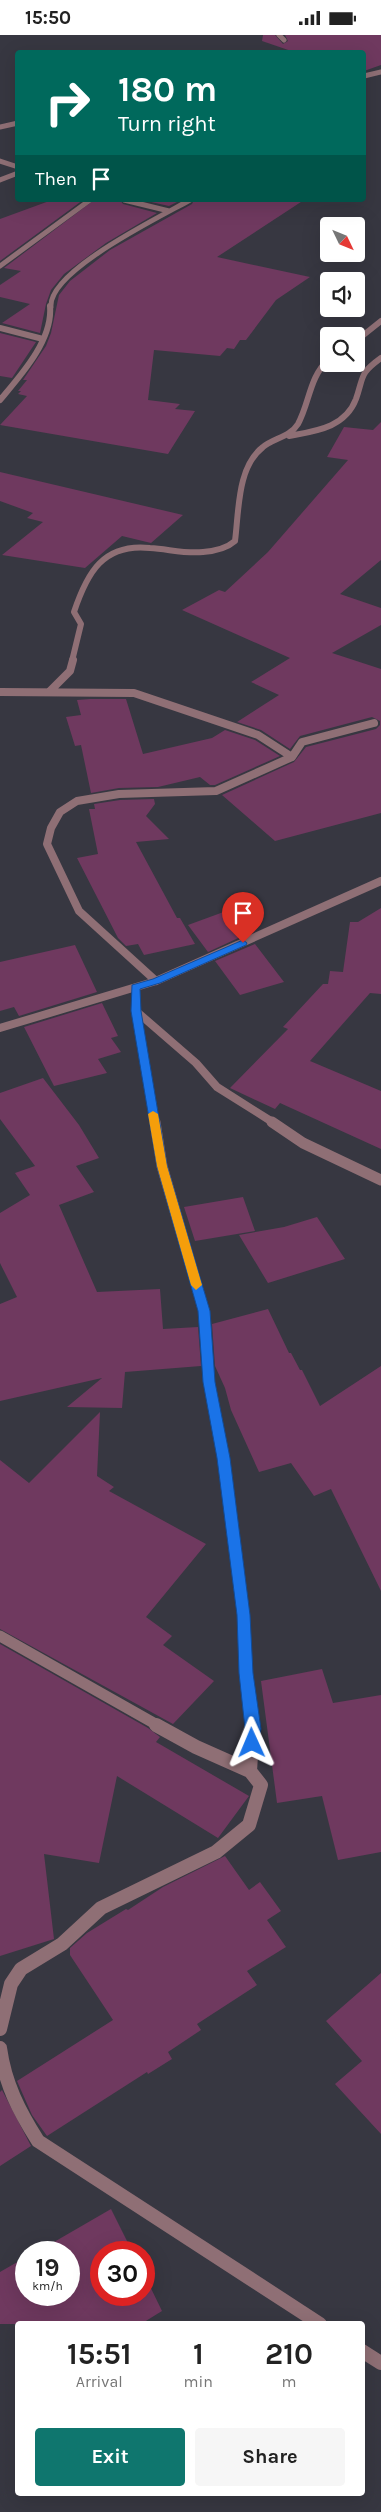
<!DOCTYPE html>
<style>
:root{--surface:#fff;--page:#f6f6f6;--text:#222;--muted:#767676;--accent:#0f766e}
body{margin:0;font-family:Karla,sans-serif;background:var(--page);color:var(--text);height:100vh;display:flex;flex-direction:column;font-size:19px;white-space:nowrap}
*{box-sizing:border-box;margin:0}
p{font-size:16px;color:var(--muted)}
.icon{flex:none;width:28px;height:28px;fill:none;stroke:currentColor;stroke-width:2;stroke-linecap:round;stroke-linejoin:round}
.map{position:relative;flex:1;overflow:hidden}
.details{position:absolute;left:15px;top:2286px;width:350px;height:175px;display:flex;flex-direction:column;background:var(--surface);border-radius:5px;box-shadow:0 5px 20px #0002}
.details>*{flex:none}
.banner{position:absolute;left:15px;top:15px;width:351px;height:152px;border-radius:5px;box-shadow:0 5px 20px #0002;background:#00695c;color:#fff;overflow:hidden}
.needle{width:32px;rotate:133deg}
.controls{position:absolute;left:320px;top:182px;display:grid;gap:10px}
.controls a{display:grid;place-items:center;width:45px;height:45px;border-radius:5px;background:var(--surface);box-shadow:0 5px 20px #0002;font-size:25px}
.speed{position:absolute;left:15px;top:2206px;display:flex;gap:10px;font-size:25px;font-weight:700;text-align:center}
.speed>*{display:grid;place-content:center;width:65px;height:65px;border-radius:50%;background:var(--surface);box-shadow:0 5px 20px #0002;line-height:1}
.speed small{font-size:12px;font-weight:400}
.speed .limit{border:8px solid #d22;background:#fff;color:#111}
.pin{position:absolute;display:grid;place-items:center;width:42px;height:42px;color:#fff;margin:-51px -21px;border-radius:50% 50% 50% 0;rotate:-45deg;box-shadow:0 0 5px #0007}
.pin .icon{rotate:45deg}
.me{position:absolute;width:55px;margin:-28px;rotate:359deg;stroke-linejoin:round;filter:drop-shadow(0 0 4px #0008)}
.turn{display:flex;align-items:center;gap:18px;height:105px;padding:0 20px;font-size:22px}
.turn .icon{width:65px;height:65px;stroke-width:2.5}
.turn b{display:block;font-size:35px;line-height:42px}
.then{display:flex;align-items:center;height:48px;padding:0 20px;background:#0003;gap:10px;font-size:19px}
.eta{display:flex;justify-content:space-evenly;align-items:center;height:85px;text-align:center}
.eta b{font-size:30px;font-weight:700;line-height:35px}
.primary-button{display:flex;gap:10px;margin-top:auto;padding:10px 20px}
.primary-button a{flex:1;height:58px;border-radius:5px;background:var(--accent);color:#fff;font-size:20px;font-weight:700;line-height:58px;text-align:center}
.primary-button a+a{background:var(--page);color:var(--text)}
.status{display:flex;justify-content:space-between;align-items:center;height:35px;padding:0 25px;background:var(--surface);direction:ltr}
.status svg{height:14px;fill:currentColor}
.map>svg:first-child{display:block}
.building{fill:#6f395f}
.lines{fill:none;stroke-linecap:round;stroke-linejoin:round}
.minor-far4{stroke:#8f6f75;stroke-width:5}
.minor-far3{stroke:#8f6f75;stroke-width:6}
.minor-far2{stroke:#8f6f75;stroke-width:8}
.minor-far1{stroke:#8f6f75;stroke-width:11}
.minor{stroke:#8f6f75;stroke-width:14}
.route{fill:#1a73e8;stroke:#114b97}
.slow{fill:#f59e0b}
</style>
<div class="status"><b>15:50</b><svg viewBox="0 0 49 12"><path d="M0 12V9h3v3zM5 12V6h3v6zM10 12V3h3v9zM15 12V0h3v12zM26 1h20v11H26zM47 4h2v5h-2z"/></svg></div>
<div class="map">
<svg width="381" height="2477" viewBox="0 0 381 2477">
<rect width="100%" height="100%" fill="#373741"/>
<path class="building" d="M263 0H275L283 9 288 6 285 0H381V30L364 36V18H297L262 6Z
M52 165H83L0 226V184Z
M94 165H120L123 169 157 178 106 208 64 239 51 255 46 269 40 298 2 288 30 269 0 262V250L21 236 4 233Z
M142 165H181L169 171Z
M194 165H304L217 222 310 242 276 265 246 305H240L234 314 227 313 220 321 154 315 148 365 180 369 175 374 195 376 168 419 0 390 27 361 18 359 21 356H18L27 345H23L46 311 51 298 59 260 70 246 110 215 192 169Z
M0 298 36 307 12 343 0 341Z
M381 387V525L340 559 381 573V590L332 618 381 634V778L275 806 222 760 294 727 306 712 376 694 380 690V686L372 682 300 701 290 714 261 695 237 687 279 660 251 647 290 623 182 575 219 555 225 557 268 517 348 425 327 422 344 392 373 395Z
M0 437 183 480 151 508 122 501 85 533 2 520 43 487 27 483 33 478 0 466Z
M90 664H126L143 719 212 703 225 695 255 705 280 721 215 750H210L200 742 158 752 119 753 91 758 81 710 75 711 66 682 81 680 77 665Z
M154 764 155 769 146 781 169 804 136 807 177 883H180L195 909 144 920 138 909 126 911 118 903 77 823 98 819 89 774H95L94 769 120 765Z
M381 873V959L370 958 310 1026 381 1056V1114L280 1068 275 1074 230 1053 288 994 283 992 323 949H328L330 936 343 937 350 887H358Z
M229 875 247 899 208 917 188 890Z
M255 909 284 947 240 960 215 926Z
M75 910 97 957 19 981 14 972 0 976V927Z
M102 968 118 1001 111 1003 121 1017 98 1024 107 1038 54 1051 24 992Z
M43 1043 79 1090 99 1123 76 1131 94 1157 59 1170 97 1257 160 1254 163 1294 198 1292 201 1331 125 1337 122 1373 67 1372 102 1343 0 1366V1269L17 1262 0 1228V1178L30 1160 15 1138 35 1131 0 1084V1058Z
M243 1162 255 1196 195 1206 184 1172Z
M317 1182 345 1224 268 1248 239 1200 284 1192Z
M268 1274 289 1318H291L300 1335H302L320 1371 381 1331V1556L331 1454 314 1461 291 1428 259 1437 231 1375 225 1353 215 1331 212 1289Z
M100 1377 97 1441 114 1452 109 1456 206 1509 146 1582 172 1601 163 1610 214 1646 173 1689 0 1594V1425L29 1448Z
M0 1609 148 1693 160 1702 156 1707 249 1761 218 1803 117 1741 99 1828 44 1819 54 1904 0 1921Z
M322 1634 333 1668 381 1660V1817L338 1825 322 1761 277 1768 261 1646Z
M225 1821 249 1855 260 1847 281 1876 267 1885 286 1912 247 1936 257 1950 197 1989 201 1995 168 2017 172 2024 148 2039 147 2037 47 2101 32 2080 17 2046 113 1985 70 1920V1913L87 1898 126 1874 128 1875 163 1852Z
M381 1938V2099L335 2049 362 2026 326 1986Z
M2 2055 31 2111 0 2131V2057Z
M111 2174 133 2218H101V2260H144V2239L162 2276 141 2289H0V2237L26 2222V2260H69V2218H35Z"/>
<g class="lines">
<path class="minor-far4" d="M279 0 284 5
M364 41 381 37
M0 92 18 88
M0 126 18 132
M0 145 18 138
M124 165 169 176
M0 231 90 165
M51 272C48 236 160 182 190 165"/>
<path class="minor-far3" d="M0 293 43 304
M356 306 381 286
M0 365C21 340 53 305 50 271
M289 401C315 396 345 393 356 364 364 341 359 339 381 323
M72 626 81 589 74 577C87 538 103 508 150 513 168 514 185 519 203 517 215 516 226 514 235 506 239 476 237 432 263 412 274 403 290 402 298 389 310 367 309 342 329 324"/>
<path class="minor-far2" d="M50 656 70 636 73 625
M0 657 134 658 258 700 292 722
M156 946 79 876 47 809 51 793 60 777 77 766 119 759 216 756 292 722 302 707 374 688
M136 953V976L196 1028 217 1052 274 1088
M136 976 155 1088
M0 993 156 946 381 846"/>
<path class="minor-far1" d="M155 1087 162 1131 204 1276 209 1347 224 1423 244 1580 246 1638 254 1691
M272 1087 303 1108 381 1145
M0 1601 159 1691"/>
<path class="minor" d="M156 1690 196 1712 250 1736
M0 1994 11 1949 21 1934 62 1909 101 1873 216 1817 249 1790 261 1750 250 1736 253 1690
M0 2013C5 2049 19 2076 38 2106L320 2289
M362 2316 381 2328"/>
</g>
<path class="route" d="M243 905 247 908 246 910 160 948 140 954 141 976 167 1131 210 1276 215 1347 230 1423 250 1580 253 1638 261 1694 257 1712 252 1714 247 1712 239 1638 237 1580 217 1423 203 1347 198 1276 157 1131 131 976 132 950 153 944Z"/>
<path class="slow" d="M153 1076 158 1079 167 1131 202 1250 196 1255 191 1250 157 1131 148 1079Z"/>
</svg>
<div class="controls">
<a><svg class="needle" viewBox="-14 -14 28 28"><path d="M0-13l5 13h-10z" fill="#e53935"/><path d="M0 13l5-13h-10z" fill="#767676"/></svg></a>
<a><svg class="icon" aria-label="sound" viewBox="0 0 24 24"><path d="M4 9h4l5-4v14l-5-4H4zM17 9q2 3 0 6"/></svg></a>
<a><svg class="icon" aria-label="search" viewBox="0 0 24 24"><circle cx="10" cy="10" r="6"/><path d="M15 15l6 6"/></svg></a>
</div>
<div class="speed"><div>19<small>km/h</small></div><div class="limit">30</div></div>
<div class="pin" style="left:243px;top:908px;background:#d93025"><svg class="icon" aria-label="arrive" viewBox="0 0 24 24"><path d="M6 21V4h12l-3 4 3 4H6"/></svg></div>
<svg class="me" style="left:252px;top:1708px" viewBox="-20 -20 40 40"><path d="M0-17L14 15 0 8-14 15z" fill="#1a73e8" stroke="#fff" stroke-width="4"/></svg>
<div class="banner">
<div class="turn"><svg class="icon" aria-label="right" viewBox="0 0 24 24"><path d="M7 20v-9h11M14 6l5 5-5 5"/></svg><div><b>180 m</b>Turn right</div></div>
<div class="then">Then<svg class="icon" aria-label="arrive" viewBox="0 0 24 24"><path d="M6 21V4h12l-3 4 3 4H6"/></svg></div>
</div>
<section class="details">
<div class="eta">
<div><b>15:51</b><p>Arrival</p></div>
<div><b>1</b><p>min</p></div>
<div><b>210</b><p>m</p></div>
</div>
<div class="primary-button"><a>Exit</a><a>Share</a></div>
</section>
</div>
